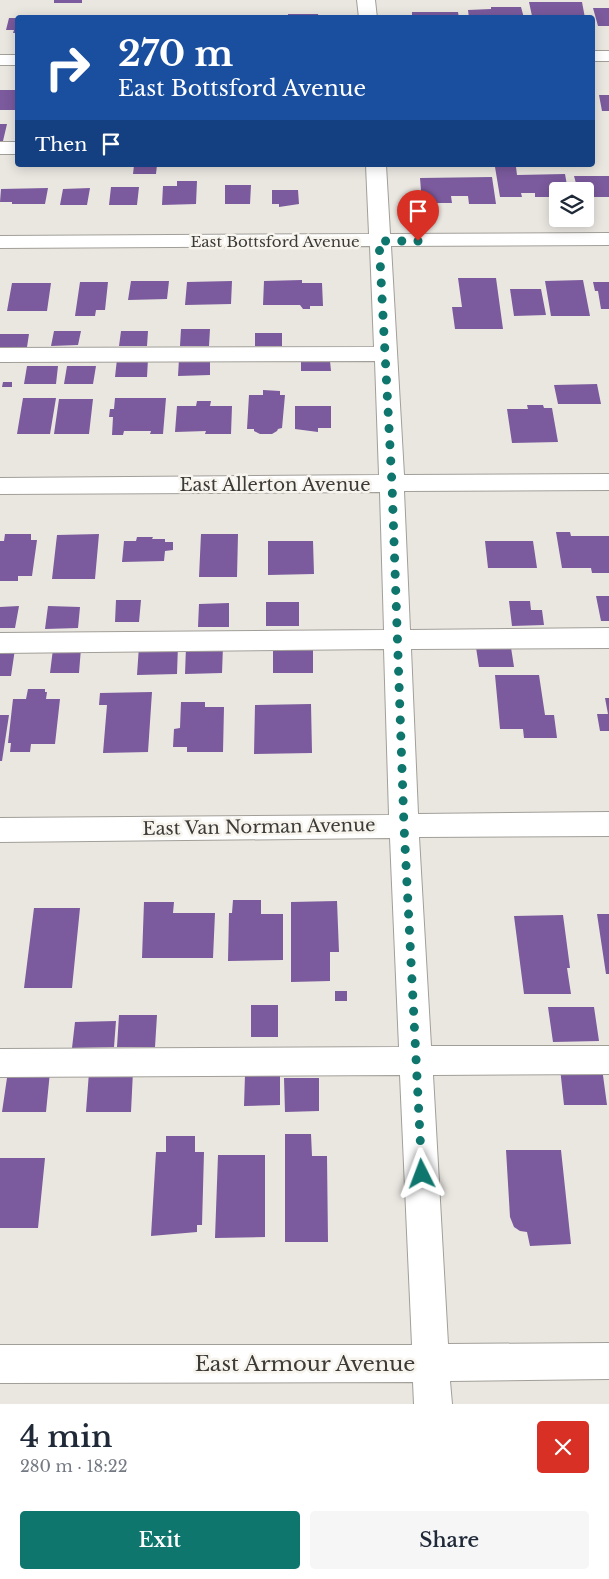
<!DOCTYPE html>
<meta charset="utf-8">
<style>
:root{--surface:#fff;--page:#f6f6f7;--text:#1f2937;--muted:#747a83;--accent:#0f766e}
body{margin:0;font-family:"Libre Baskerville",serif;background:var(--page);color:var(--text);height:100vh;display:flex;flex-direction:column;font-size:19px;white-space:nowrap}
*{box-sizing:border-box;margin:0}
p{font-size:16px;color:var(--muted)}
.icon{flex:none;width:28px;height:28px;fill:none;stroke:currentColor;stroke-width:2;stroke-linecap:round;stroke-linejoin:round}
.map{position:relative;height:1404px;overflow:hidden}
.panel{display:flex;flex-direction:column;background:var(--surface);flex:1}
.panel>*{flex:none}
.hud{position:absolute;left:15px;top:15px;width:580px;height:152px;border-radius:5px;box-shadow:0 2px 12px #0003;background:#1a4fa0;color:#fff;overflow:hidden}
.buttons{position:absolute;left:549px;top:182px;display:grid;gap:10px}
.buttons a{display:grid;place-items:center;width:45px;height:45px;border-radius:5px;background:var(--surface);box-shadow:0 2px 12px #0003;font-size:25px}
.pin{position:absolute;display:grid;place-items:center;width:42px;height:42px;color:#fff;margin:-51px -21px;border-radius:50% 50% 50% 0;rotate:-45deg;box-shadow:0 0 5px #0007}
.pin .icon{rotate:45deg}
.me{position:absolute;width:55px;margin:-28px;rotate:357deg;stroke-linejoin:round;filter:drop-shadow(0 0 4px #0008)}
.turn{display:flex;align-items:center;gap:18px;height:105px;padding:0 20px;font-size:22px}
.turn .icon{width:65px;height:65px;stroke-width:2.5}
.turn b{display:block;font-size:35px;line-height:42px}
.then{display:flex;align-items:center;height:48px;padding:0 20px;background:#0003;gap:10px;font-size:19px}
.round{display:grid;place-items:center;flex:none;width:52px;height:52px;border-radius:5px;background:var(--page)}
.overview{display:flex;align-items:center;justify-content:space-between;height:85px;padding:0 20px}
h1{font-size:30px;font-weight:600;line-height:38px}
.cta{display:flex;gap:10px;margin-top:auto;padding:10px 20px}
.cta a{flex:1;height:58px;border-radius:5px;background:var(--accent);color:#fff;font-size:20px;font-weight:600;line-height:58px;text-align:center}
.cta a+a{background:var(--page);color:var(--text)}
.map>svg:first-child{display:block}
.building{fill:#7b5a9d}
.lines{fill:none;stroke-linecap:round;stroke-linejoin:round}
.minor-casing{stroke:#a29f99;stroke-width:2}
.minor{fill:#fff;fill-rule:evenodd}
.route{stroke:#0f766e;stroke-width:9;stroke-dasharray:0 16.2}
.labels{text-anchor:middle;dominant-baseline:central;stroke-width:5;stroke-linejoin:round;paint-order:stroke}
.far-street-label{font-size:15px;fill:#3b3a37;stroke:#f7f4ee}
.street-label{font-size:18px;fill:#3b3a37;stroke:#f7f4ee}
.near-street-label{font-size:21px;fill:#3b3a37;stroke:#f7f4ee}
</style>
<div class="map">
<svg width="609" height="1404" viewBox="0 0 609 1404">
<rect width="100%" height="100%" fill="#eae7e1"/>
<path class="building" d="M54 0H82V3H54Z
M529 2H582L585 18 532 16Z
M491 7H521L524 18H469L468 10 491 9Z
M593 8H609V26H598Z
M412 12H458L459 18H400V16H412Z
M288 14H318L319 18H288Z
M9 18H18V33H13L14 30H6Z
M0 90H18V110H0Z
M599 95H609V111H602Z
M0 124H7L3 141H0Z
M134 165H157L156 174H133Z
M495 167H516L517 175 565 174 568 191H558V197H535V193H521L522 197H500Z
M574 176H609V197H585V191H578Z
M492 177 496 204H469L468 196H451L452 203H422L420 178Z
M177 181H197L196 204 162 205 163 186H177Z
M225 185H251L250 204H225Z
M111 187H139L137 205H109Z
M48 188 45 204H12V202H0L1 189Z
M90 188 87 205H60L63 189Z
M272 190H298L299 204 279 207V204H272Z
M458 278H496L503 329H455L452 307H462Z
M302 280V283H322L323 306H310V309H303L300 305H263L264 281Z
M583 280 590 316H551L545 281Z
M131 281H169L167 299 128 300Z
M232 281 231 304 185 305 187 282Z
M80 282H108L105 310H96L95 316H75Z
M593 282H609V309H601L598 291H595Z
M12 283H51L47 311H7Z
M510 289H541L546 315 514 316Z
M181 329H210L209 346H180Z
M54 331H81L78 345 51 346Z
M121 331H148L147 346H119Z
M255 333H282V346H255Z
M0 334H29L27 347H0Z
M117 359H148L147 377H115Z
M179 359H210V375L178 376Z
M301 361H330L331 371H301Z
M27 366H58L56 384H24Z
M67 366H96L93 384H64Z
M3 382H12V387H2Z
M597 384 601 404H558L554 385Z
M263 390 280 391V395H285L282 428 278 429 277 431 272 434H260L254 431V429H247L249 395H263Z
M23 398H56L50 434H17Z
M115 398H166L163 434H150L151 431H124L123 435H112L113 417H109L110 409H114Z
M59 399H93L89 434H54Z
M197 401H211L210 406H232L231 434H205L206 431 175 432 177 406H196Z
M527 405H543L544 408H552L558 442 512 443 507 409H528Z
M295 406H331V428H318V432L295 429Z
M556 532H570L571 536H609V573H592L591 568H562Z
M5 534H31V540H37L32 576H18V581H0V541H4Z
M99 534 95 579H52L57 535Z
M201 534H238L237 577H199Z
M137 537H153L152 539H165V542H173V550L165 551 164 561 122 562 124 541H136Z
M268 541H313L314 574 268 575Z
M485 541H533L537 568H488Z
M596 596H609V621H601Z
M116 600H141L139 622H115Z
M509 601H530L531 610H542L544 625 512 626Z
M266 602H299V626H266Z
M229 603V627H198L199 604Z
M19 606 15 628H0V607Z
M48 606 80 607 78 628 45 629Z
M475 641H510L514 667H479Z
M273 644H313V673H273Z
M178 645 177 674 137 675 139 646Z
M223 646 222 673 185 674 186 647Z
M81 648 79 673H50L53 649Z
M0 649H15L11 676H0Z
M495 675H539L545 715H554L557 738H524L523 729H500Z
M28 689H45V692H47L46 699H60L55 744H31L30 752H10L11 743H8L13 699H26Z
M152 692 148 752 103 753 107 705H99L100 693Z
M605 698H609V731H600L597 714H608Z
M181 702H205V707H224L223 752H187V747H173L174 729 180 728Z
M311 704 312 753 254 754 255 705Z
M0 715H9L2 761H0Z
M233 900H261V914H283V960L228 961 229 913H232Z
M337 901 339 952H330V981L291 982V902Z
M144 902H174L173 913H215L213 958H142Z
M34 908H80L72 988H24Z
M597 914H609V974H606Z
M563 915 570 968H567L571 994H524L514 916Z
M335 991H347V1001H335Z
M251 1005H278V1037H251Z
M548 1007H594L599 1041 553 1042Z
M119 1015H157L155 1047H117Z
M116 1021 114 1047 72 1048 75 1022Z
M560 1068H602L607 1105H564Z
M8 1071 50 1072 46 1112H2Z
M133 1071 131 1112H86L89 1072Z
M245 1075H280V1105L244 1106Z
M284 1078H319V1111L285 1112Z
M285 1134H311L312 1156H327L328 1242H285Z
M166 1136H195V1152H204L202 1225H197V1232L151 1236 156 1152H166Z
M506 1150H561L571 1244 530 1246 527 1232 520 1231 514 1227 510 1217Z
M218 1155H265V1237L215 1238Z
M0 1158H45L38 1228H0Z"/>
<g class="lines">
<g class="minor-casing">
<path id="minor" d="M357 0H375L377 18H359Z
M592 51H609V61H592Z
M0 55H18V65H0Z
M0 142H18V154H0Z
M366 165H386L390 234 609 233V245L391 246 404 475 609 474V490L404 491 410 630 609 628V648L411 649 418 814 609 812V836L419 837 431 1046H609V1074L433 1075 448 1344 609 1343V1379L450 1381 452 1404H414L413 1382 0 1383V1345H412L400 1075 0 1077V1049L399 1047 390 838 0 842V818L389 815 384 649 0 653V633L384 630 380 492 0 494V478L379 475 375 361 0 362V348L374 347 370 246 0 248V236L369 234Z"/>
</g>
<use href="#minor" class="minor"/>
</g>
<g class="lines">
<path class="route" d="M418 241H379L392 484 404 826 422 1174"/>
</g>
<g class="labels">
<g class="far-street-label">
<text x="275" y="241">East Bottsford Avenue</text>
</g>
<g class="street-label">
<text x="275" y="485">East Allerton Avenue</text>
<text transform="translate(259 827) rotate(-1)">East Van Norman Avenue</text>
</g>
<g class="near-street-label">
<text x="305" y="1364">East Armour Avenue</text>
</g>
</g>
</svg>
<div class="buttons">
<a><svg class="icon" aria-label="layers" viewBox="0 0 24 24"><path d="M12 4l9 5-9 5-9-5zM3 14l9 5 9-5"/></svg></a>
</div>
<div class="pin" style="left:418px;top:241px;background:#d93025"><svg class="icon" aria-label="arrive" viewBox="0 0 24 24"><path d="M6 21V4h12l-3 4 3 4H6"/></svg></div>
<svg class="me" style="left:422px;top:1174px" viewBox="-20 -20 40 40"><path d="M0-17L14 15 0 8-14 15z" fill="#0f766e" stroke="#fff" stroke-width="4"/></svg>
<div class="hud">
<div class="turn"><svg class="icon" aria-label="right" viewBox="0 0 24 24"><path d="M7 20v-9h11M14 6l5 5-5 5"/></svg><div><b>270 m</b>East Bottsford Avenue</div></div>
<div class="then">Then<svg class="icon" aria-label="arrive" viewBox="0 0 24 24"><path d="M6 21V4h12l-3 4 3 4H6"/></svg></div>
</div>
</div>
<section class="panel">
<div class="overview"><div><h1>4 min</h1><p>280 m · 18:22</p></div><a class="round" style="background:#d93025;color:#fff"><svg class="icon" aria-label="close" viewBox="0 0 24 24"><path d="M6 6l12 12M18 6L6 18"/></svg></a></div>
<div class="cta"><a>Exit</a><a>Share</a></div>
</section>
